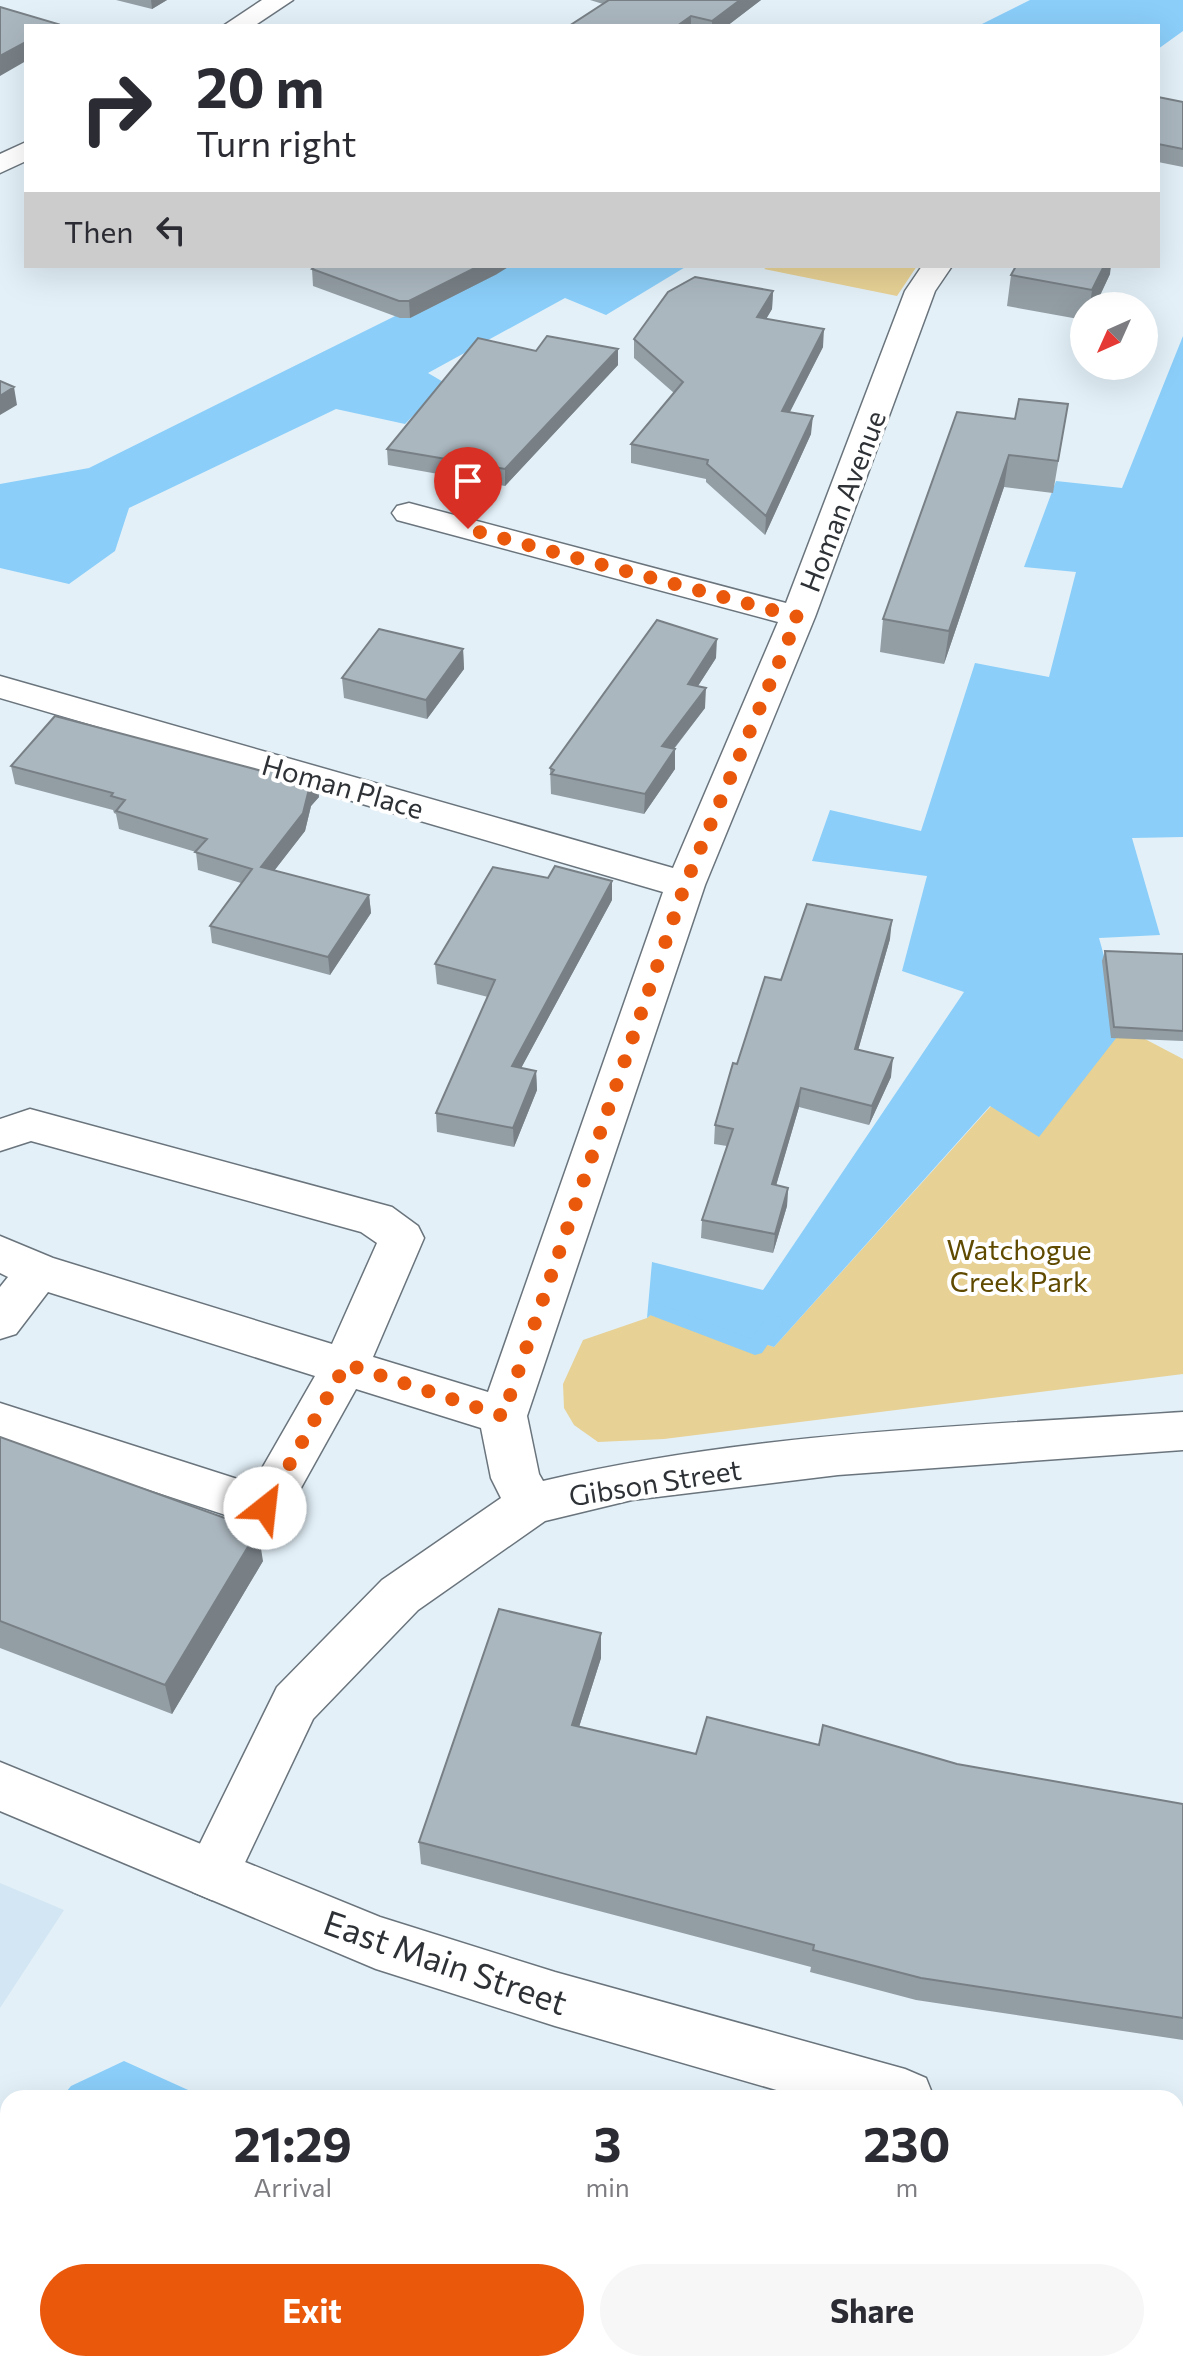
<!DOCTYPE html>
<style>
:root{--surface:#fff;--page:#f7f7f7;--text:#2b2b33;--muted:#7c7c81;--accent:#ea580c}
body{margin:0;font-family:Commissioner,sans-serif;background:var(--page);color:var(--text);height:100vh;display:flex;flex-direction:column;font-size:30px;white-space:nowrap}
*{box-sizing:border-box;margin:0}
p{font-size:26px;color:var(--muted)}
.icon{flex:none;width:44px;height:44px;fill:none;stroke:currentColor;stroke-width:2;stroke-linecap:round;stroke-linejoin:round}
.map{position:relative;flex:1;overflow:hidden}
.side{position:absolute;left:0px;top:2090px;width:1184px;height:282px;display:flex;flex-direction:column;background:var(--surface);border-radius:24px 24px 0 0;box-shadow:0 8px 32px #0002}
.side>*{flex:none}
.hud{position:absolute;left:24px;top:24px;width:1136px;height:244px;border-radius:0px;box-shadow:0 8px 32px #0002;background:#fff;color:var(--text);overflow:hidden}
.needle{width:52px;rotate:225deg}
.buttons{position:absolute;left:1070px;top:292px;display:grid;gap:16px}
.buttons a{display:grid;place-items:center;width:88px;height:88px;border-radius:50%;background:var(--surface);box-shadow:0 8px 32px #0002;font-size:40px}
.pin{position:absolute;display:grid;place-items:center;width:68px;height:68px;color:#fff;margin:-82px -34px;border-radius:50% 50% 50% 0;rotate:-45deg;box-shadow:0 0 8px #0007}
.pin .icon{rotate:45deg}
.me{position:absolute;width:88px;margin:-44px;rotate:29deg;stroke-linejoin:round;filter:drop-shadow(0 0 6px #0008)}
.turn{display:flex;align-items:center;gap:28px;height:168px;padding:0 40px;font-size:36px}
.turn .icon{width:104px;height:104px;stroke-width:2.5}
.turn b{display:block;font-size:56px;line-height:68px}
.then{display:flex;align-items:center;height:76px;padding:0 40px;background:#0003;gap:16px;font-size:30px}
.eta{display:flex;justify-content:space-evenly;align-items:center;height:136px;text-align:center}
.eta b{font-size:48px;font-weight:700;line-height:56px}
.button{display:flex;gap:16px;margin-top:auto;padding:16px 40px}
.button a{flex:1;height:92px;border-radius:48px;background:var(--accent);color:#fff;font-size:32px;font-weight:700;line-height:92px;text-align:center}
.button a+a{background:var(--page);color:var(--text)}
.map>svg:first-child{display:block}
.built{fill:#d2e6f3}
.green{fill:#e7d195}
.water{fill:#8acef9}
.lines{fill:none;stroke-linecap:round;stroke-linejoin:round}
.stream{fill:#8acef9;fill-rule:evenodd}
.minor-casing{stroke:#6a747c;stroke-width:3}
.major-casing{stroke:#6a747c;stroke-width:3}
.minor{fill:#fff;fill-rule:evenodd}
.major{fill:#fff;fill-rule:evenodd}
.wall{fill:#939da4}
.shaded-wall{fill:#788086}
.building{fill:#abb7bf;stroke:#788086;stroke-width:2}
.route{stroke:#ea580c;stroke-width:14;stroke-dasharray:0 25.2}
.labels{text-anchor:middle;dominant-baseline:central;stroke-width:8;stroke-linejoin:round;paint-order:stroke}
.street-label{font-size:28px;fill:#2e3236;stroke:#fff}
.park-label{font-size:28px;fill:#5f4a00;stroke:#fff}
.near-street-label{font-size:34px;fill:#2e3236;stroke:#fff}
</style>
<div class="map">
<svg width="1183" height="2371" viewBox="0 0 1183 2371">
<rect width="100%" height="100%" fill="#e3f0f8"/>
<path class="built" d="M0 1883 64 1910 0 2008Z"/>
<path class="green" d="M769 266H917L897 296 764 269Z
M1124 1028 1183 1059V1374L664 1439 598 1442 574 1425 564 1408 563 1384 583 1340 647 1318 657 1310 774 1347 991 1106Z"/>
<path class="water" d="M1030 0H1183V31L1158 49V26H978Z
M496 266H687L606 315 565 298 428 373 445 383 405 424 336 409 129 508 115 551 69 584 0 568V484L89 468Z
M1183 336V837L1132 838 1160 935 1099 938 1124 1028 1039 1137 990 1106 774 1347 657 1310 647 1318 652 1262 763 1290 964 992 902 971 927 876 812 861 830 810 921 831 975 663 1049 677 1076 572 1024 567 1056 481 1122 488Z
M124 2061 197 2094 209 2098H61L71 2086Z
M8 2171V2364H178L172 2371H0V2190Z"/>
<g class="lines">
<path class="stream" d="M657 1303 751 1339C759 1328 766 1312 781 1317L783 1322 762 1353 755 1355 650 1315 648 1310 650 1305Z"/>
<g class="minor-casing">
<path id="minor" d="M262 0H293L254 26H223Z
M26 142V161L0 173V154Z
M922 266H952L935 291 815 617 705 885 527 1416 539 1474 543 1481C752 1432 969 1426 1183 1412V1450L838 1475 632 1500 545 1521 418 1610 313 1719 231 1892 212 1900 193 1892 185 1874 277 1687 382 1580 501 1498 491 1478 481 1428 356 1389 282 1522 265 1528 0 1441V1403L253 1484 315 1376 48 1292 16 1334 0 1339V1287L8 1277 0 1273V1236L53 1258 332 1344 377 1243 361 1232 31 1141 0 1151V1119L30 1109 392 1207 418 1226 424 1238 373 1357 488 1392 663 892 0 698V676L673 868 778 622 397 520 392 513 397 506 409 503 786 603 905 291Z
M846 2364H908L906 2371H844Z"/>
</g>
<g class="major-casing">
<path id="major" d="M0 1762 380 1917 555 1972 905 2069 926 2078 934 2098H804L555 2026 376 1969 0 1811Z
M1176 2114 1183 2115V2175L1176 2174Z"/>
</g>
<use href="#minor" class="minor"/>
<use href="#major" class="major"/>
</g>
<path class="wall" d="M116 0H167L152 9Z
M590 0H761L727 26H569L603 4Z
M1158 97 1183 102V167L1158 162Z
M312 269 497 274 410 318H400L313 286Z
M1110 274 1095 306H1084V320L1007 306 1011 275Z
M773 291 772 309 766 319 823 347 790 412 811 434 765 535 706 482V479L631 463V444L674 393 634 358V339Z
M536 351 618 365 505 486 388 465 387 449Z
M1068 404 1053 493 1004 487 944 664 880 652 883 619 1015 419Z
M463 649 464 669 427 719 344 698 342 678Z
M716 658 698 686 705 708 674 749 675 769 644 814 551 794 550 768Z
M11 766 319 797 311 806 305 831 274 871 369 895 371 913 330 975 212 943 210 926 241 883 198 870 196 852 119 829 116 814 114 813 113 810 15 784Z
M612 900 521 1068 536 1071 537 1090 514 1147 437 1132 436 1113 488 997 437 984 435 964Z
M890 939 858 1050 891 1077 869 1125 799 1107 776 1185 788 1188 787 1206 773 1253 701 1238 702 1220 727 1146 714 1144 715 1125 737 1064 781 980Z
M1105 951 1183 954V1041L1111 1038 1102 961Z
M0 1437 263 1561 172 1714 0 1648Z
M601 1633V1658L579 1727 696 1754 819 1745 957 1764 1183 1804V2040L916 2000 810 1972 811 1967 421 1864 419 1842Z
M562 2364H574L573 2368Z
M595 2364H792L790 2371H614Z
M1018 2364H1176L1183 2371H1018Z"/>
<path class="shaded-wall" d="M151 0H167L152 9Z
M740 0H761L727 26H712V21Z
M691 16V26H677Z
M26 42V61L0 76V56Z
M479 266H510L497 274 410 318 409 301Z
M1104 266H1111L1110 274 1095 306H1090L1092 290Z
M773 291 772 309 756 336 757 317Z
M824 329 823 347 781 429 782 411Z
M618 349V365L505 486V469Z
M14 387 17 405 0 415V396Z
M813 416 811 434 765 535 766 516Z
M1009 455 1004 487 944 664 949 631Z
M717 639 716 658 687 703 688 684Z
M463 649 464 669 427 719 426 700Z
M706 688 705 708 661 765 662 746Z
M675 749V769L644 814 645 794Z
M318 780 319 797 311 806 305 831 263 885 261 867 309 789Z
M612 881V900L512 1085V1066Z
M369 895 371 913 330 975 328 957Z
M892 920 890 939 853 1068 855 1049Z
M893 1058 891 1077 869 1125 872 1106Z
M536 1071 537 1090 514 1147 513 1128Z
M801 1088 799 1107 771 1203 772 1184Z
M788 1188 787 1206 773 1253 775 1234Z
M258 1530 263 1561 172 1714 165 1685Z
M601 1633V1658L572 1749V1725Z"/>
<path class="building" d="M609 0H740L712 21 691 16 677 26H569Z
M0 7 58 24 55 26H26V42L0 56Z
M1158 97 1183 102V149L1158 144Z
M316 266H479L409 301H399L312 269Z
M1016 266H1104L1092 290 1011 275Z
M695 277 773 291 757 317 824 329 782 411 813 416 766 516 707 464 708 460 631 444 683 382 634 339 668 292Z
M547 336 618 349 505 469 387 449 478 338 536 351Z
M0 381 14 387 0 396Z
M1019 399 1068 404 1058 461 1009 455 949 631 883 619 957 412 1015 419Z
M657 620 717 639 688 684 706 688 662 746 675 749 645 794 551 774 554 770 550 768Z
M379 629 463 649 426 700 342 678Z
M55 716 262 771 267 765 318 780 309 789 303 813 261 867 369 895 328 957 210 926 252 869 195 852 207 839 116 811 125 800 111 796 113 793 11 766Z
M555 866 612 881 512 1066 536 1071 513 1128 436 1113 495 980 435 964 493 867 548 878Z
M807 904 892 920 855 1049 893 1058 872 1106 801 1088 772 1184 788 1188 775 1234 702 1220 733 1129 715 1125 733 1063 737 1064 765 977 781 980Z
M1105 951 1183 954V1031L1114 1027Z
M0 1437 258 1530 165 1685 0 1621Z
M499 1609 601 1633 572 1725 696 1754 707 1717 819 1745 823 1725 957 1764 1183 1804V2018L921 1978 813 1950 814 1945 419 1842Z
M1176 2235 1183 2236V2371H1025L1026 2364H1176Z
M656 2364H789L787 2371H676Z"/>
<g class="lines">
<path class="route" d="M265 1508 346 1364 503 1416 685 885 798 617 468 529"/>
</g>
<g class="labels">
<g class="street-label">
<text transform="translate(842 501) rotate(-69)">Homan Avenue</text>
<text transform="translate(343 786) rotate(16)">Homan Place</text>
<text transform="translate(655 1482) rotate(-9)">Gibson Street</text>
</g>
<g class="park-label">
<text x="1019" y="1249">Watchogue<tspan x="1019" dy="32">Creek Park</tspan></text>
</g>
<g class="near-street-label">
<text transform="translate(446 1961) rotate(19)">East Main Street</text>
</g>
</g>
</svg>
<div class="buttons">
<a><svg class="needle" viewBox="-14 -14 28 28"><path d="M0-13l5 13h-10z" fill="#e53935"/><path d="M0 13l5-13h-10z" fill="#7c7c81"/></svg></a>
</div>
<div class="pin" style="left:468px;top:529px;background:#d93025"><svg class="icon" aria-label="arrive" viewBox="0 0 24 24"><path d="M6 21V4h12l-3 4 3 4H6"/></svg></div>
<svg class="me" style="left:265px;top:1508px" viewBox="-20 -20 40 40"><circle r="19" fill="#fff"/><path d="M0-13L10 11 0 6-10 11z" fill="#ea580c"/></svg>
<div class="hud">
<div class="turn"><svg class="icon" aria-label="right" viewBox="0 0 24 24"><path d="M7 20v-9h11M14 6l5 5-5 5"/></svg><div><b>20 m</b>Turn right</div></div>
<div class="then">Then<svg class="icon" aria-label="left" viewBox="0 0 24 24"><path d="M17 20v-9H6M10 6l-5 5 5 5"/></svg></div>
</div>
<section class="side">
<div class="eta">
<div><b>21:29</b><p>Arrival</p></div>
<div><b>3</b><p>min</p></div>
<div><b>230</b><p>m</p></div>
</div>
<div class="button"><a>Exit</a><a>Share</a></div>
</section>
</div>
